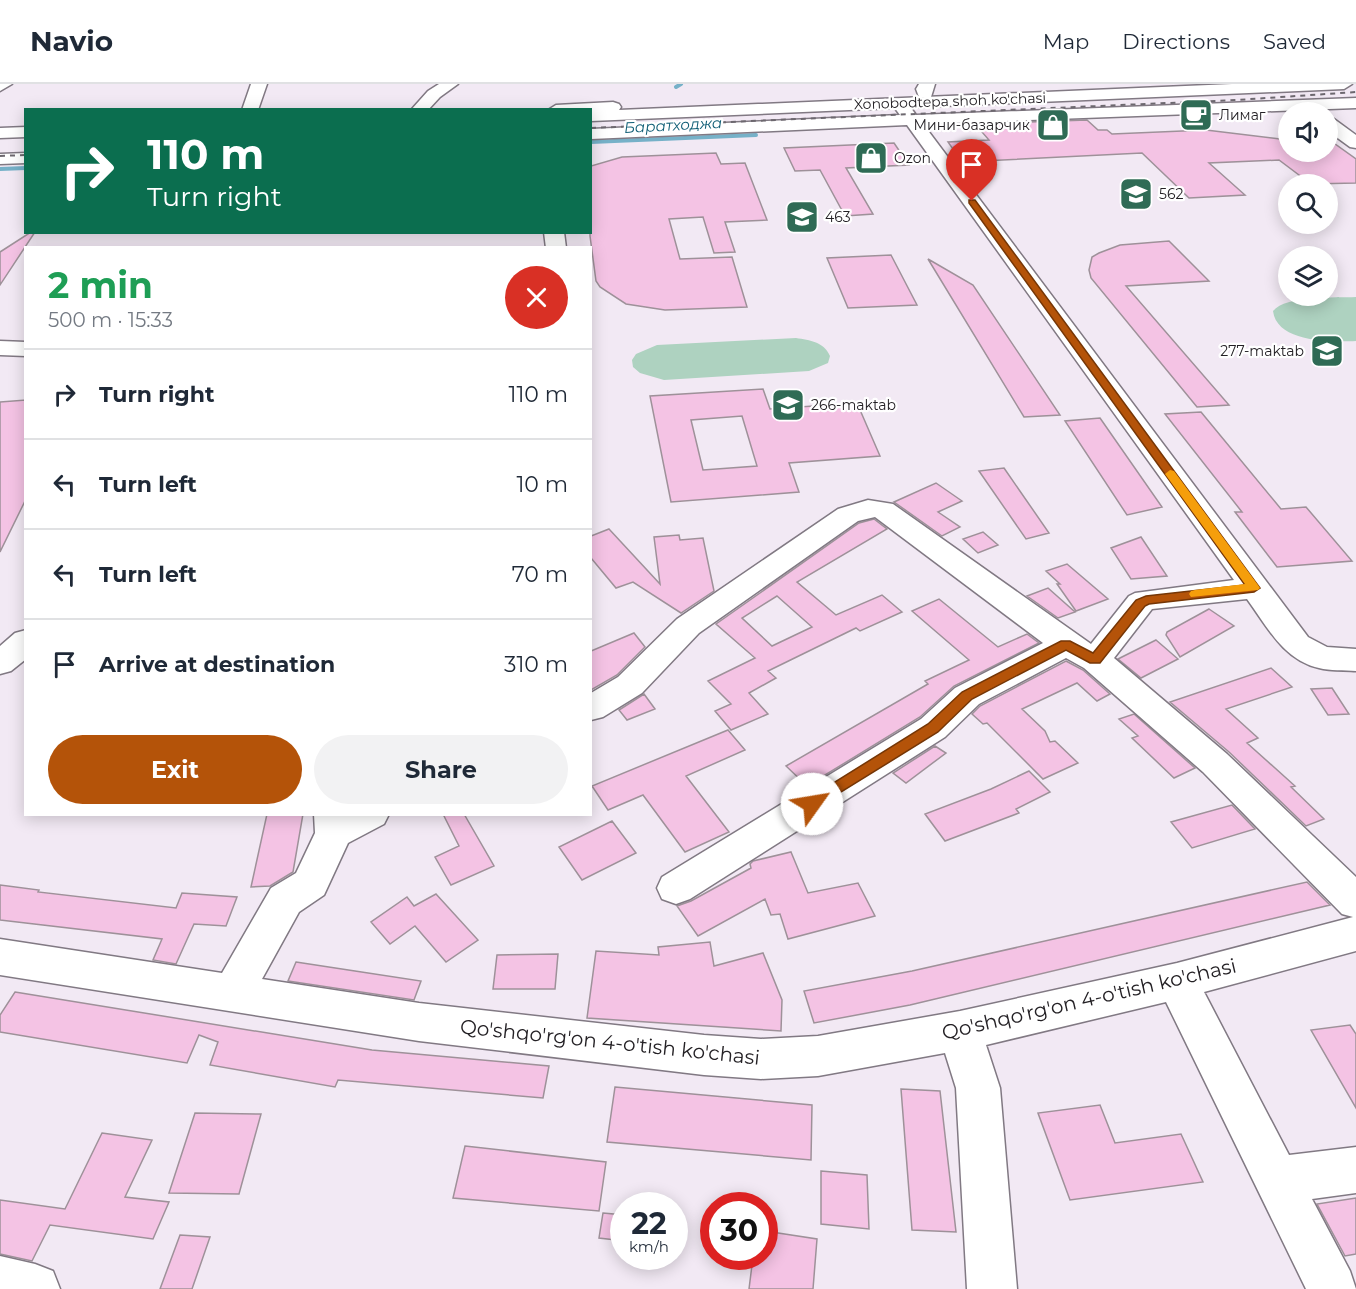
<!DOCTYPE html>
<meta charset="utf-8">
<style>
:root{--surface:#fff;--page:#f2f2f3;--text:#1f2937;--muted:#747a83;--line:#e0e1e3;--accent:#b45309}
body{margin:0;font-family:Montserrat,sans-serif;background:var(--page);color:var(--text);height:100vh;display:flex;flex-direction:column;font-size:22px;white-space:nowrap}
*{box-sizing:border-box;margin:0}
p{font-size:20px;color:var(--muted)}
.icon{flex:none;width:33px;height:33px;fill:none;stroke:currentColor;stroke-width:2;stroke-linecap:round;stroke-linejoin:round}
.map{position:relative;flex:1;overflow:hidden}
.drawer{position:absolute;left:24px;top:162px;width:568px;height:570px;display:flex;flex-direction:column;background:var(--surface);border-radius:0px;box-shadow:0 3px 15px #0003}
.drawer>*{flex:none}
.hud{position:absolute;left:24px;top:24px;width:568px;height:126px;border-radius:0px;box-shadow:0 3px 15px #0003;background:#0b6e4f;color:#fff;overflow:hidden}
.fabs{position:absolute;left:1278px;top:18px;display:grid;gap:12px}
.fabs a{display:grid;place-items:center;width:60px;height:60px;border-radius:50%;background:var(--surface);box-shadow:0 3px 15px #0003;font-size:30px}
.speed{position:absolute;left:610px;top:1108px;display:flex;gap:12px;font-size:30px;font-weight:700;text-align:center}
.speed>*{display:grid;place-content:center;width:78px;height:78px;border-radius:50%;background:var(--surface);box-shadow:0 3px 15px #0003;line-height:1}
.speed small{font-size:15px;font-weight:400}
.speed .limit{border:9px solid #d22;background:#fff;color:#111}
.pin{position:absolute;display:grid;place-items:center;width:51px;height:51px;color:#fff;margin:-62px -26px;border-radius:50% 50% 50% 0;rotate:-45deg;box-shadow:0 0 6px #0007}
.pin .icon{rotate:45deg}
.me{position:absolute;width:66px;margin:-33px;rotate:58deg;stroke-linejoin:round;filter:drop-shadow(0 0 4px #0008)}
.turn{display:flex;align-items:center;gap:21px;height:126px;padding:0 24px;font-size:27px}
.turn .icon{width:78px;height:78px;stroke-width:2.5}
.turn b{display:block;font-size:42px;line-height:51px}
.round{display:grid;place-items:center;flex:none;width:63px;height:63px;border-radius:32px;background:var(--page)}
.head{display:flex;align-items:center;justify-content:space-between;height:102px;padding:0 24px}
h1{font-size:36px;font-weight:700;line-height:45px;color:#1e9e55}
.button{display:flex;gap:12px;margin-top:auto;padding:12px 24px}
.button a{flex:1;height:69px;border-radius:36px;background:var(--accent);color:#fff;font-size:24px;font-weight:700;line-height:69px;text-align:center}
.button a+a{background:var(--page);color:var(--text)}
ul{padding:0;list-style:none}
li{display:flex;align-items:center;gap:18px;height:90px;padding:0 24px;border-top:2px solid var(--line)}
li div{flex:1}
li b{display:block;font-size:22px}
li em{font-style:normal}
header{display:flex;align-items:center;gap:36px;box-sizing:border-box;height:84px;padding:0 30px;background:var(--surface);border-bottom:2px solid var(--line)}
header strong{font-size:28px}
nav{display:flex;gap:33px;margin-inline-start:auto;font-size:21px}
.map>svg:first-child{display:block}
.green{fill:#aed2c0}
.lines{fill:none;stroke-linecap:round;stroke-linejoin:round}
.stream{stroke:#76b1c8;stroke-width:4}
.building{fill:#f4c3e4;stroke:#9e9199;stroke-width:1.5;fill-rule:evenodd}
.minor-casing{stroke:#817983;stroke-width:3}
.highway-casing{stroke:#817983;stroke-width:3}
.minor{fill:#fff;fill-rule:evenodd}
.highway{fill:#fff;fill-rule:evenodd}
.rail{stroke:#6d686f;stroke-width:2;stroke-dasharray:5 5;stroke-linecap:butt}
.route{fill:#b45309;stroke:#753606;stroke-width:1.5}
.slow{fill:#f59e0b}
.labels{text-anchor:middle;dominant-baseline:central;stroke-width:4.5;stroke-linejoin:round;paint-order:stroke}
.far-street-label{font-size:14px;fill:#242125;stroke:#fff}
.far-poi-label{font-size:14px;fill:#242125;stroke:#fff;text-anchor:start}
.far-water-label{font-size:15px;font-style:italic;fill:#105e76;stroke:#fff}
.near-street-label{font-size:20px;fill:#242125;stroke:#fff}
</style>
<header>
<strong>Navio</strong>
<nav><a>Map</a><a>Directions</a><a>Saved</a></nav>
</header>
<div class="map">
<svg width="1356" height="1205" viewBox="0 0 1356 1205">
<rect width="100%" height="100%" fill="#f2e9f4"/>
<path class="green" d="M1356 213V257C1332 258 1277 259 1273 227 1286 211 1335 214 1356 213Z
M796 254C810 256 824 258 830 272L828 279 809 287 664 296 640 289 633 283 632 276 636 270 657 261Z"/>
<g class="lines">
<path class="stream" d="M676 3 681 0
M591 58 756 51
M0 85 26 84"/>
</g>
<path class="building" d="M1087 36 1098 46H1107L1112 50 1206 46 1288 56V68H1328V55L1356 75V99L1311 100 1279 76 1209 79 1245 111 1189 114 1142 69 962 78 948 58 989 56 975 40Z
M894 59 909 81 846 84 873 130 845 132 820 86 795 87 784 64Z
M716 69 721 80 745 79 767 136 725 138 735 168 714 169 703 133 669 135 680 175 732 173 747 223 665 226 626 220 600 203 596 197 590 152 591 82 622 73Z
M31 148H35L0 201V168Z
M1169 157 1209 197 1126 202 1229 321 1197 323 1091 194 1089 186 1092 173 1099 169 1120 161Z
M891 171 917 221 848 224 827 174Z
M928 175 973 201 1060 331 1024 333Z
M763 305 770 325 857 319 880 372 789 379 799 408 671 418 650 312ZM742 332 757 382 703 386 691 336Z
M26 316V415L0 468V318Z
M1201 328 1281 425 1306 423 1352 477 1277 483 1235 428H1242L1165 330Z
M1100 334 1162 423 1127 431 1065 337Z
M1004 384 1049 449 1026 455 979 387Z
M936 399 962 417 938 428 960 443 942 452 894 418Z
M874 435 887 445 797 498 836 531 882 511 902 528 860 547 856 544 768 587 776 594 749 609 768 630 731 646 715 627 731 620 708 597 755 574 716 540 859 439ZM777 512 812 543 772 562 742 534Z
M609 445 660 500 654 453 679 451 680 456 703 454 714 507 681 529 633 498 616 504 591 474V452Z
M983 448 998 461 978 469 963 455Z
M1141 453 1167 492 1131 495 1111 464Z
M1067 480 1108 515 1076 527 1057 500H1060L1046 487Z
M1048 504 1075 528 1058 534 1027 512Z
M939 515 998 563 1027 550 1039 559 954 602 920 633 807 702 786 682 928 600 925 597 969 576 912 527Z
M1209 525 1234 542 1180 573 1166 551 1167 548Z
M634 549 645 563 617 591 591 606V567Z
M1156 556 1178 575 1141 594 1118 575Z
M1066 577 1083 586 1110 610 1097 617 1077 599 1022 625 1045 647 1050 658 1055 657 1078 679 1043 695 987 639 983 640 972 630 980 622Z
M1271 584 1292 603 1226 625 1258 654 1247 659 1295 702 1291 703 1324 735 1306 742 1229 668 1170 618Z
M1332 604 1349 630 1328 631 1311 605Z
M644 610 655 625 627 636 619 626Z
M1134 630 1195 684 1174 694 1132 654 1138 652 1119 635Z
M728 646 745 666 686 692 729 748 685 768 643 711 608 726 592 702Z
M935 662 946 669 906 699 893 689Z
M1029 687 1050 708 1016 725 1019 729 945 757 925 730 991 705Z
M1232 721 1255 745 1192 764 1171 738Z
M267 730H303L293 788 270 802 251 803Z
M443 730H464L494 782 451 801 435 773 459 762Z
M612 737 636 769 582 796 559 763Z
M791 768 808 809 858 799 875 832 788 855 780 830 771 831 765 815 698 852 677 822 691 817 751 784 750 780 753 777Z
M1307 798 1330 821 910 921 814 939 804 907 912 887Z
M0 801 39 806 38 808 176 824 182 809 237 813 226 842 194 840 176 880 153 876 162 855 0 836Z
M436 810 478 856 446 878 415 842 390 860 371 838 407 813 414 822Z
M710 858 714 882 763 869 782 916 781 947 587 934 596 867 659 871 658 863Z
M558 870 555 905H493L497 871Z
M296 878 355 887 421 897 414 916 288 897Z
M15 908 372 966 549 982 543 1014 338 996 335 1003 210 981 218 958 199 951 187 979 0 948V931Z
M1350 941 1356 950V1024L1311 946Z
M615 1003 812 1021 811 1076 607 1058Z
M901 1005 940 1007 956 1148 912 1146Z
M1100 1021 1115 1059 1181 1050 1203 1098 1070 1116 1038 1029Z
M195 1029 261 1030 239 1110 169 1109Z
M102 1049 152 1056 125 1113 169 1118 153 1155 50 1141 32 1177 0 1170V1116L65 1125Z
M465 1062 606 1078 599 1127 453 1114Z
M821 1087 867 1091 869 1145 821 1140Z
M1356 1114V1170L1345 1172 1317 1120Z
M603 1129 624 1131V1157L599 1154Z
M765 1147 817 1155 813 1205H749L753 1173H765Z
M180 1151 210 1153 192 1205H160Z"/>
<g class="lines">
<g class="minor-casing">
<path id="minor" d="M0 0H12L0 7Z
M251 0H267L258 26H242Z
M439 0H458L440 13 428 26H411L428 7Z
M919 0H935L931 13H919L916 5Z
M1356 14V24L923 40 1308 553 1327 563 1356 565V587C1344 586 1330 587 1319 584 1283 576 1267 542 1247 515L1152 525 1114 574 1227 670 1356 793V867L1204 908 1289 1071 1356 1063V1109L1312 1115 1350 1187 1356 1205H1306L1166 918 986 961 1000 1004 1017 1205H967L956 1004 945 969 818 992 761 995 704 991 419 957 0 891V855L222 889 271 804 296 789 315 749 314 730H389L384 740 348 759 324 811 299 828 262 895 419 919 704 951 761 955 818 952 960 927 1177 879 1353 833 1342 830 1203 688 1084 584 1066 574 979 620 945 653 690 815 676 820 662 815 657 804 662 793 921 635 955 604 1043 559 875 433 858 437 699 549 642 609 603 633 591 636V609L618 593 677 535 838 425 868 416 893 420 1091 560 1129 512 1135 509 1234 496 907 41 591 55V45L900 31 894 23 902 18 908 20 916 31Z
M1328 34 1334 35 1356 51V64L1350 63 1328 47Z
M26 69V79L0 80V70Z
M544 148H564L566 164H546Z
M0 257 26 258V272L0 271Z
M26 546V575L11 587 0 590V562L15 549Z
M0 1172 35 1180 53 1187 60 1205H0Z"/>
</g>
<g class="highway-casing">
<path id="highway" d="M1232 0H1352L1344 5 591 37V26H548L556 21 613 18 619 20 621 23 619 26Z
M26 43V53L0 54V44Z"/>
</g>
<use href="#minor" class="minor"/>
<use href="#highway" class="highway"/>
<path class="rail" d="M591 44 1237 16 1356 8
M0 72 26 71"/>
</g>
<path class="route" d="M969 116H975L1260 504 1254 508 1149 520 1145 522 1100 579H1090L1066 566 972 615 938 648 812 726 806 724 804 720 806 716 928 640 962 608 1061 557H1070L1093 569 1136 516 1146 512 1245 501 969 119Z"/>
<path class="slow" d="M1170 386 1174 387 1258 501 1260 504 1258 506 1191 513 1189 510 1191 507 1195 506 1245 500 1165 390Z"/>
<defs>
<g id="cafe-square" transform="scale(1.725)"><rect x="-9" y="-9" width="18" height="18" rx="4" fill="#2f6b55" stroke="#fff"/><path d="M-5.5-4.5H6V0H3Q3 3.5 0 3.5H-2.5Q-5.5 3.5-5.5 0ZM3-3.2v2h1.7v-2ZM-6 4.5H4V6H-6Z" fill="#fff"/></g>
<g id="shop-square" transform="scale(1.725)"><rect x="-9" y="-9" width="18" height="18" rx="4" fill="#2f6b55" stroke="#fff"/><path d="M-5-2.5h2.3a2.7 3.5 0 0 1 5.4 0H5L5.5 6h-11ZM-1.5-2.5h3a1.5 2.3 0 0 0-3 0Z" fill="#fff"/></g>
<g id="school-square" transform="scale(1.725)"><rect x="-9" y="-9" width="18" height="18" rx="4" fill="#2f6b55" stroke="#fff"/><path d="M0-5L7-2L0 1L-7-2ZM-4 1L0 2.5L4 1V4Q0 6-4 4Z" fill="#fff"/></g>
</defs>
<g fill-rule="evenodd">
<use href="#cafe-square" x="1196" y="31"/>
<use href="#shop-square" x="1053" y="41"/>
<use href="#shop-square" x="871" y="74"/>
<use href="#school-square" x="1136" y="110"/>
<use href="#school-square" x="802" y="133"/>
<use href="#school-square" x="1327" y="267"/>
<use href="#school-square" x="788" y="321"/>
</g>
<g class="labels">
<g class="far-street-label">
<text transform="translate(950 17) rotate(-2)">Xonobodtepa shoh ko'chasi</text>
</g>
<g class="far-poi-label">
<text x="1219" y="31">Лимаг</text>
<text x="1030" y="41" text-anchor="end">Мини-базарчик</text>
<text x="894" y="74">Ozon</text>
<text x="1159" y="110">562</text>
<text x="825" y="133">463</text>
<text x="1304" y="267" text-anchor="end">277-maktab</text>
<text x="811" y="321">266-maktab</text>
</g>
<g class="far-water-label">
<text transform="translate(673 41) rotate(-3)">Баратходжа</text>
</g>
<g class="near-street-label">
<text transform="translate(1089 915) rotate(-13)">Qo'shqo'rg'on 4-o'tish ko'chasi</text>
<text transform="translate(610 958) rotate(6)">Qo'shqo'rg'on 4-o'tish ko'chasi</text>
</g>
</g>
</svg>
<div class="fabs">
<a><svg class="icon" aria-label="sound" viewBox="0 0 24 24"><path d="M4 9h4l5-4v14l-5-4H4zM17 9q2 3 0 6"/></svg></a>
<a><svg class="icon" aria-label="search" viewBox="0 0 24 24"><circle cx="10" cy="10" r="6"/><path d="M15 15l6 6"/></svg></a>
<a><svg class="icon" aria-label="layers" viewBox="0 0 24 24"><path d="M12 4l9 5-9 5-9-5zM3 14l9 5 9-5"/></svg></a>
</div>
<div class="speed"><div>22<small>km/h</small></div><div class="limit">30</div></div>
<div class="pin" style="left:972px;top:117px;background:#d93025"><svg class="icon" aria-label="arrive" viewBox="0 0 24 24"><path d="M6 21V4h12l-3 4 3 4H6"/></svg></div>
<svg class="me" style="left:812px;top:720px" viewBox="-20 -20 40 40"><circle r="19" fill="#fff"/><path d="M0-13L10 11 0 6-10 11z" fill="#b45309"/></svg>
<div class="hud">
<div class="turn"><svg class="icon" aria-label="right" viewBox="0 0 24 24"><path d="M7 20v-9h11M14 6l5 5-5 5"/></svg><div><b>110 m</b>Turn right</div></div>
</div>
<section class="drawer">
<div class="head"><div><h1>2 min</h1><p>500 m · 15:33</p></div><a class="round" style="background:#d93025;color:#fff"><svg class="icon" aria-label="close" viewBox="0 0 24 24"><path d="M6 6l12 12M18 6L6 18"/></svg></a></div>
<ul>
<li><svg class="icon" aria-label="right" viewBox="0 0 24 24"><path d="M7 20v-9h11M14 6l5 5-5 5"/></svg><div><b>Turn right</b></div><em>110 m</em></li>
<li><svg class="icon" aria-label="left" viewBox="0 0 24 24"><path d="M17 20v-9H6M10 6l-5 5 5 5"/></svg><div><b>Turn left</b></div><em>10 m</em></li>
<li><svg class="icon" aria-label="left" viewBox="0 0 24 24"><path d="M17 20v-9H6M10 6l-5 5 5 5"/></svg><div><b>Turn left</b></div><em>70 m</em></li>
<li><svg class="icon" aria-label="arrive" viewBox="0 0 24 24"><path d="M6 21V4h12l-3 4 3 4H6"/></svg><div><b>Arrive at destination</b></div><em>310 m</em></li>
</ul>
<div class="button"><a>Exit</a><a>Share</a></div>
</section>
</div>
